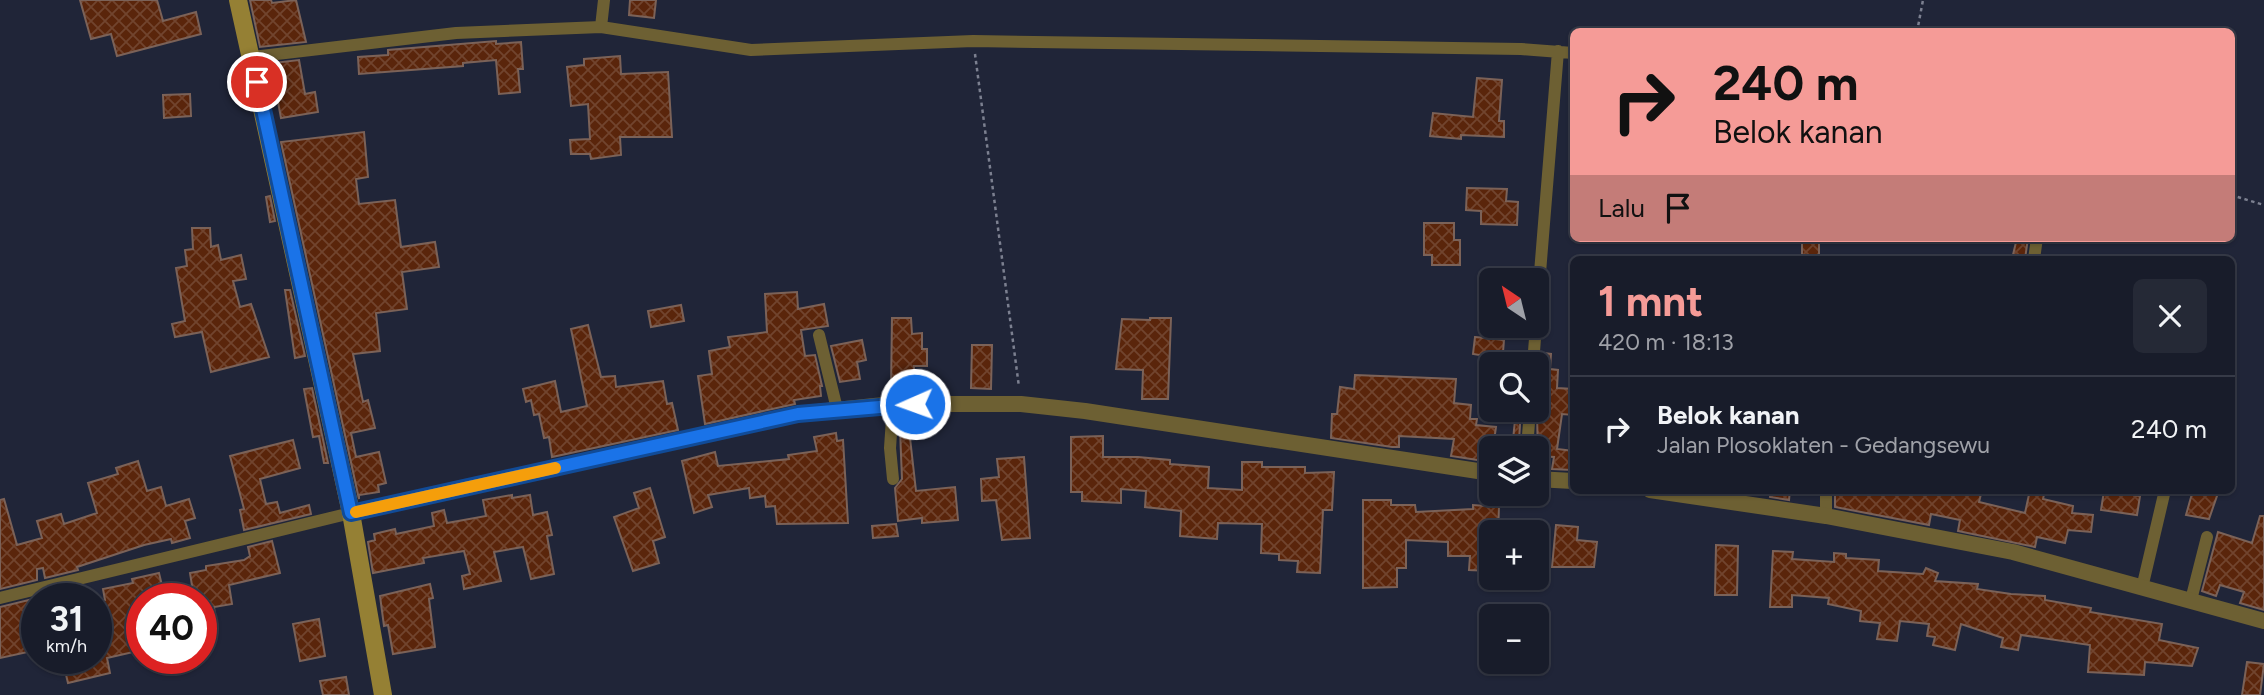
<!DOCTYPE html>
<html lang="id">
<meta charset="utf-8">
<style>
:root{--surface:#181c2a;--page:#252936;--text:#f1f3f6;--muted:#9fa1a8;--line:#363a47;--accent:#f59b97}
body{margin:0;font-family:Figtree,sans-serif;background:var(--page);color:var(--text);height:100vh;display:flex;flex-direction:column;font-size:26px;white-space:nowrap}
*{box-sizing:border-box;margin:0}
p{font-size:23px;color:var(--muted)}
.icon{flex:none;width:38px;height:38px;fill:none;stroke:currentColor;stroke-width:2;stroke-linecap:round;stroke-linejoin:round}
.map{position:relative;flex:1;overflow:hidden}
.details{position:absolute;left:1570px;top:256px;width:665px;height:238px;display:flex;flex-direction:column;background:var(--surface);border-radius:10px;box-shadow:0 2px 5px #0004,0 0 0 2px var(--line)}
.details>*{flex:none}
.top-card{position:absolute;left:1570px;top:28px;width:665px;height:214px;border-radius:10px;box-shadow:0 2px 5px #0004,0 0 0 2px var(--line);background:#f59b97;color:#111;overflow:hidden}
.needle{width:46px;rotate:325deg}
.tools{position:absolute;left:1479px;top:268px;display:grid;gap:14px}
.tools a{display:grid;place-items:center;width:70px;height:70px;border-radius:10px;background:var(--surface);box-shadow:0 2px 5px #0004,0 0 0 2px var(--line);font-size:35px}
.speed{position:absolute;left:21px;top:583px;display:flex;gap:14px;font-size:35px;font-weight:700;text-align:center}
.speed>*{display:grid;place-content:center;width:91px;height:91px;border-radius:50%;background:var(--surface);box-shadow:0 2px 5px #0004,0 0 0 2px var(--line);line-height:1}
.speed small{font-size:18px;font-weight:400}
.speed .limit{border:10px solid #d22;background:#fff;color:#111}
.pin{position:absolute;display:grid;place-items:center;width:60px;height:60px;color:#fff;margin:-30px;border:4px solid #fff;border-radius:50%;box-shadow:0 2px 7px #0007}
.me{position:absolute;width:77px;margin:-38px;rotate:268deg;stroke-linejoin:round;filter:drop-shadow(0 0 5px #0008)}
.turn{display:flex;align-items:center;gap:24px;height:147px;padding:0 28px;font-size:32px}
.turn .icon{width:91px;height:91px;stroke-width:2.5}
.turn b{display:block;font-size:49px;line-height:60px}
.then{display:flex;align-items:center;height:66px;padding:0 28px;background:#0003;gap:14px;font-size:26px}
.round{display:grid;place-items:center;flex:none;width:74px;height:74px;border-radius:10px;background:var(--page)}
.overview{display:flex;align-items:center;justify-content:space-between;height:119px;padding:0 28px}
h1{font-size:42px;font-weight:700;line-height:52px;color:var(--accent)}
ul{padding:0;list-style:none}
li{display:flex;align-items:center;gap:21px;height:105px;padding:0 28px;border-top:2px solid var(--line)}
li div{flex:1}
li b{display:block;font-size:26px}
li em{font-style:normal}
.map>svg:first-child{display:block}
.building{fill:url(#building-cross-hatch);stroke:#7b6258;stroke-width:2}
.lines{fill:none;stroke-linecap:round;stroke-linejoin:round}
.path{stroke:#7c8090;stroke-width:2.5;stroke-dasharray:3.5 3.5;stroke-linecap:butt}
.minor{stroke:#6d6033;stroke-width:12}
.tertiary{stroke:#6d6033;stroke-width:16}
.secondary{stroke:#958034;stroke-width:18}
.route-casing{stroke:#114b97;stroke-width:18}
.route{stroke:#1a73e8;stroke-width:12}
.slow{stroke:#f59e0b;stroke-width:12}
</style>
<div class="map">
<svg width="2264" height="695" viewBox="0 0 2264 695">
<defs>
<pattern id="building-cross-hatch" width="8" height="8" patternUnits="userSpaceOnUse" patternTransform="scale(1.75)"><rect width="8" height="8" fill="#5a250b"/><path d="M0 0l8 8M0 8l8-8" fill="none" stroke="#71442e"/></pattern>
</defs>
<rect width="100%" height="100%" fill="#202538"/>
<path class="building" d="M80 0H157L163 21 196 12 201 34 117 56 111 34 91 39Z
M250 0H271L272 3 296 0 306 42 260 47Z
M630 0H656L654 18 629 15Z
M496 41V44L521 42 523 69H518L520 92 499 94 496 60 463 63V66L359 74 358 57 388 55V50Z
M620 56 621 74 668 72 672 137H620L621 155 591 159 590 154H571L570 140 590 139 588 104 571 106 567 67 584 65V59Z
M299 60 305 94 315 92 318 112 281 118 276 91 270 92 264 64Z
M1477 78 1502 80 1499 121H1504V137L1461 135V139L1430 136 1433 113 1473 117Z
M190 94 191 116 164 118 163 95Z
M364 132 368 177 356 179 359 204 395 200 401 247 435 242 439 267 402 272 407 309 376 313 380 351 353 354 363 402 368 400 375 428 351 433 356 457 379 452 386 483 378 485 379 492 359 495V499L281 142Z
M1467 188 1507 189 1506 201 1518 202 1517 225 1481 224V211L1466 210Z
M270 196 275 221 270 222 266 197Z
M1424 223H1454V240H1460V265H1432V255H1424Z
M192 228H210L211 247 218 245 221 260 241 255 246 279 233 281 240 307 251 304 269 357 211 372 202 332 175 337 172 324 185 321 176 268 187 266 185 250 193 249Z
M1802 238H1819V259H1802Z
M2017 238H2028L2025 259H2012Z
M285 290H290L305 356 295 358Z
M797 292 798 309 824 304 828 326 801 330 805 356 815 355 822 386H820L821 396 794 400 795 404 705 424 698 376 712 374 709 351 730 347 728 337 767 332 765 294Z
M681 305 684 321 651 327 648 311Z
M892 318H911L912 334 922 333V349H927V366H914L913 390H891Z
M1150 318H1171L1168 399H1142L1143 370 1116 369 1122 319 1150 320Z
M588 325 601 377 615 376 616 387 663 381 667 404 672 403 678 430 552 457 549 437 544 438 539 414 534 415 531 400 526 402 523 389 555 381 561 412 587 406 571 329Z
M1475 337 1504 340 1502 364H1485L1486 356 1473 354Z
M862 340 866 360 857 362 860 379 840 382 831 346Z
M972 345H992L991 389 971 388Z
M1543 353 1551 354 1550 369 1558 370 1557 388 1573 389V415L1562 414 1557 449 1573 451 1572 470 1552 469 1554 457 1538 456 1536 372 1542 365Z
M1355 375 1456 379 1454 403 1471 405 1470 419H1477L1476 425 1496 427 1491 462 1451 456 1454 439 1399 436V447H1392L1331 438 1332 414H1337L1340 387 1354 389Z
M312 388 328 463H324L319 436 313 437 304 389Z
M1516 410H1521L1519 440H1513Z
M909 429 916 491 955 487 958 520 922 523V518L898 521 895 488 902 479 900 430Z
M836 433 837 441 843 440 848 523 777 524 775 506 766 507 765 496 750 498 749 488 708 495 712 507 694 513 682 461 715 452 718 466 789 459 788 455 817 451 814 437Z
M1103 436V457H1138L1170 460V464L1209 467 1208 488 1242 490V462H1262V467H1305V473L1334 472 1332 510H1323L1320 573 1297 572 1298 561 1279 560V554L1261 553 1262 524 1218 523 1217 539 1180 536 1181 511 1145 507 1146 491 1121 489V503L1082 501V492H1071V437Z
M293 440 300 468 260 479 266 504 277 502 280 513 309 505 311 514 244 530 240 510 244 509 230 456Z
M1024 457 1030 538 1002 540 996 500 982 501 981 479 999 477 997 459Z
M138 461 147 491 161 487 166 506 189 499 195 518 185 521 190 538 172 543 171 539 144 545 77 567 78 570 45 578 43 568 37 569V580L0 589V500L4 499 17 545 42 538 37 521 61 514 64 524 97 513 88 483 118 474 116 468Z
M650 488 665 537 653 541 659 563 633 571 614 517 639 508 634 493Z
M1771 490H1790L1789 500 1770 497Z
M1835 490H1982L1979 502 2025 513 2030 490H2045L2043 499 2073 506 2072 513 2093 515 2091 532 2068 530 2065 543 2037 537 2035 547 1958 531 1960 520 1931 514 1929 525 1835 507Z
M2193 490 2218 493 2209 519 2186 515Z
M2104 491 2140 496 2137 515 2101 510Z
M512 495V498L530 495 533 515 547 512 552 535 547 536 554 574 531 579 523 547 494 552 501 581 464 589 462 576 470 574 464 551 423 558 424 563 373 573 368 542 375 540 374 534 395 529 396 534 434 526 432 513 444 510 447 523 486 516 483 500Z
M1363 500H1391V505H1415L1416 512 1473 509V505L1499 507 1498 532H1491V571L1469 570 1470 556H1448V542L1406 540V568H1397V587L1363 588Z
M2260 516H2264V610L2240 603 2244 592 2220 585 2216 596 2202 591 2218 532 2252 543Z
M896 524 898 536 873 538 872 526Z
M1556 525 1578 527 1577 540 1597 542 1594 567H1552Z
M272 541 280 573 229 585 232 604 214 607 215 615 203 617 201 598H194L190 573 206 570V566L244 560 250 556 248 547Z
M1716 545 1738 546 1737 595H1715Z
M1773 551 1793 552 1792 559 1834 562V553L1846 554V558L1879 560 1878 571 1923 574 1926 568 1938 573 1935 581 1978 584 1977 589 2011 594 2045 596V600L2091 608 2090 612 2162 624 2159 640 2198 648 2192 666 2145 662 2144 675 2088 672 2090 645 2021 635 2018 650 2001 647 2003 638 1961 624 1955 650 1933 645 1935 637 1927 636 1929 624 1900 621 1897 641 1877 639 1880 623 1860 621 1861 611 1828 604 1829 598 1792 595V607H1770Z
M159 573 165 598H142V609L139 610 142 650 107 658 110 673 68 683 62 658H96V602L105 600 103 589 133 583 132 579Z
M430 584 433 598 429 599 435 647 393 654 388 625 384 626 380 596Z
M66 591 67 598H49V595Z
M37 598V650L0 658V607Z
M319 619 325 656 300 661 293 624Z
M2247 662 2264 664 2260 695H2242Z
M346 677 349 695H323L320 681Z"/>
<g class="lines">
<path class="path" d="M1917 32 1923 0
M975 54 1019 387
M2231 195 2264 205"/>
<path class="minor" d="M601 27 604 0
M252 57 456 33 601 27 751 50 973 41 1521 49 1573 53
M2034 259 2037 238
M1536 322 1558 51
M819 335 837 409
M1533 364 1536 326
M893 404 890 448 893 479
M1527 448 1530 410
M1826 516V490
M2142 588 2165 490
M0 598 351 513
M2191 600 2207 537"/>
<path class="tertiary" d="M1536 479 1573 481
M1650 490 1826 516 2013 552 2264 621
M351 513 798 414 893 404H1021L1085 411 1491 473"/>
<path class="secondary" d="M238 0 351 513 383 695"/>
</g>
<g class="lines">
<g class="route-casing">
<path id="route" d="M257 82 351 513 798 414 915 404"/>
</g>
<use href="#route" class="route"/>
<path class="slow" d="M356 512 555 468"/>
</g>
</svg>
<div class="tools">
<a><svg class="needle" viewBox="-14 -14 28 28"><path d="M0-13l5 13h-10z" fill="#e53935"/><path d="M0 13l5-13h-10z" fill="#9fa1a8"/></svg></a>
<a><svg class="icon" aria-label="search" viewBox="0 0 24 24"><circle cx="10" cy="10" r="6"/><path d="M15 15l6 6"/></svg></a>
<a><svg class="icon" aria-label="layers" viewBox="0 0 24 24"><path d="M12 4l9 5-9 5-9-5zM3 14l9 5 9-5"/></svg></a>
<a>+</a>
<a>−</a>
</div>
<div class="speed"><div>31<small>km/h</small></div><div class="limit">40</div></div>
<div class="pin" style="left:257px;top:82px;background:#d93025"><svg class="icon" aria-label="arrive" viewBox="0 0 24 24"><path d="M6 21V4h12l-3 4 3 4H6"/></svg></div>
<svg class="me" style="left:915px;top:404px" viewBox="-20 -20 40 40"><circle r="17" fill="#1a73e8" stroke="#fff" stroke-width="3"/><path d="M0-11L8 9 0 5-8 9z" fill="#fff"/></svg>
<div class="top-card">
<div class="turn"><svg class="icon" aria-label="right" viewBox="0 0 24 24"><path d="M7 20v-9h11M14 6l5 5-5 5"/></svg><div><b>240 m</b>Belok kanan</div></div>
<div class="then">Lalu<svg class="icon" aria-label="arrive" viewBox="0 0 24 24"><path d="M6 21V4h12l-3 4 3 4H6"/></svg></div>
</div>
<section class="details">
<div class="overview"><div><h1>1 mnt</h1><p>420 m · 18:13</p></div><a class="round"><svg class="icon" aria-label="close" viewBox="0 0 24 24"><path d="M6 6l12 12M18 6L6 18"/></svg></a></div>
<ul>
<li><svg class="icon" aria-label="right" viewBox="0 0 24 24"><path d="M7 20v-9h11M14 6l5 5-5 5"/></svg><div><b>Belok kanan</b><p>Jalan Plosoklaten - Gedangsewu</p></div><em>240 m</em></li>
</ul>
</section>
</div>
